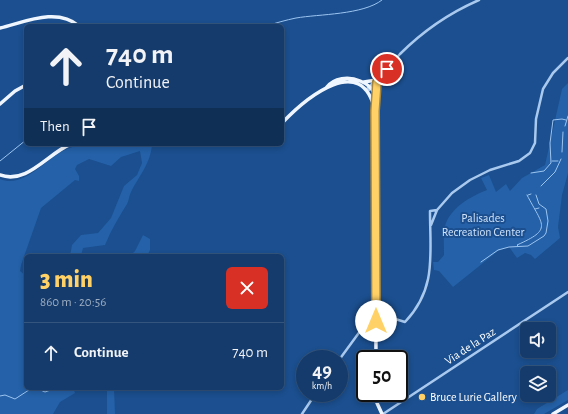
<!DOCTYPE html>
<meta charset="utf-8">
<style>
:root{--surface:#143b6b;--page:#1d4271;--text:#f1f3f6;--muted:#9dadc1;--line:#33557e;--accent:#ffd166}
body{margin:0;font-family:"Alegreya Sans",sans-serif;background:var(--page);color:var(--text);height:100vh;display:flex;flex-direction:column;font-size:15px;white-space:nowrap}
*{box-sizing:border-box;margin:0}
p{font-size:13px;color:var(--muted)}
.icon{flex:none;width:22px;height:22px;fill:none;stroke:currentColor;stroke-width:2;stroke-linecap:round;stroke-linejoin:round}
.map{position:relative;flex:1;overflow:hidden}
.panel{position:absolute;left:24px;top:254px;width:260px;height:136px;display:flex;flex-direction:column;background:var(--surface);border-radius:6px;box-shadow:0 2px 6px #0003,0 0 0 1px var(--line)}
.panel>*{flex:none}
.top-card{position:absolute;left:24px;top:24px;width:260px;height:122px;border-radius:6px;box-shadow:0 2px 6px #0003,0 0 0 1px var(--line);background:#143b6b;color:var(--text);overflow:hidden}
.tools{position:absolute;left:520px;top:322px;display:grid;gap:8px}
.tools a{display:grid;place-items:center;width:36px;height:36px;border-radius:6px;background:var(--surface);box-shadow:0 2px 6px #0003,0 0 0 1px var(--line);font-size:20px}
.speed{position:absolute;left:296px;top:350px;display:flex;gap:8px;font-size:20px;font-weight:700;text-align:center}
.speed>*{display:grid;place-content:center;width:52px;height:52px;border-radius:50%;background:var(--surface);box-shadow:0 2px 6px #0003,0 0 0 1px var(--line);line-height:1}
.speed small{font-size:10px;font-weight:400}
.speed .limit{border:2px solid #111;border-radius:6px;background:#fff;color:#111}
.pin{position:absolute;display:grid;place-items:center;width:34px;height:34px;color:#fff;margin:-17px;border:2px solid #fff;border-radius:50%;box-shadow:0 1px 4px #0007}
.me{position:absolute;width:44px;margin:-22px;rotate:0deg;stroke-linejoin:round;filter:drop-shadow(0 0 3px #0008)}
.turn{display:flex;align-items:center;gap:14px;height:84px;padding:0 16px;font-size:18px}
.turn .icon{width:52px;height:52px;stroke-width:2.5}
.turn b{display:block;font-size:28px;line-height:34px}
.then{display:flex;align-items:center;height:38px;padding:0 16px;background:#0003;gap:8px;font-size:15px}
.round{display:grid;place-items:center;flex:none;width:42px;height:42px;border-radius:6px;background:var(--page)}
.summary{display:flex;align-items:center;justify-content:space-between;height:68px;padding:0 16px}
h1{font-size:24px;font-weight:800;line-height:30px;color:var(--accent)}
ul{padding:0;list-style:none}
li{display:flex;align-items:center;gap:12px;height:60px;padding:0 16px;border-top:1px solid var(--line)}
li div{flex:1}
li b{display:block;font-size:15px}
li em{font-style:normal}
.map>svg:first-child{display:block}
.green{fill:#2461a8}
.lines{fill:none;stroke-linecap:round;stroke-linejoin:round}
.stream{stroke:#9cc4f0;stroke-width:1}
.minor{stroke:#a9c9ee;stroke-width:2.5}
.major{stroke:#f0f6ff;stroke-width:3.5}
.route-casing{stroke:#a68842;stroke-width:10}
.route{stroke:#ffd166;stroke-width:7}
.poi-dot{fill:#ffd166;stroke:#1b4f8f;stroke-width:1.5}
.labels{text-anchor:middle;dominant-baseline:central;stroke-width:4;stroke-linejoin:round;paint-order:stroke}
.park-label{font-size:12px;fill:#cfe3fa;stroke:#1b4f8f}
.street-label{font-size:12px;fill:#fff;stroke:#1b4f8f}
.poi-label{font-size:12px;fill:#fff;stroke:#1b4f8f;text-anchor:start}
</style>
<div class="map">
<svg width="568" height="414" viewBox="0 0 568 414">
<rect width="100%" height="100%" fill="#1b4f8f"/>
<path class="green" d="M568 83V173L562 195 558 227 560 238 535 259 531 255 525 253 517 258 509 247 498 251 453 287 439 271 434 270 433 262H438L444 255C444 246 443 235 445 226 450 208 471 196 487 190L481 178 489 175 496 192 506 184 510 191 522 178 545 165 562 89Z
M89 144H152C151 163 139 176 131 192 129 196 129 200 127 204 119 217 111 230 105 245L83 248 81 256H70L72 245 81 235 98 233 111 218 124 186 137 175 142 163 140 151 121 157 111 166 89 159 77 165 75 169 79 176V181L75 180 41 208 21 265 20 271 26 276V388H73L75 393 60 402 53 414H0V179C24 189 45 159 65 150 72 146 81 146 89 144Z
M143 235 150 239V250L147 256H130L135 251Z
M107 388H114L115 414H107Z
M568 390V400L544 414H534L537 409Z"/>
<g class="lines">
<path class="stream" d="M266 26C276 23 286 20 296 18 319 14 363 15 382 0
M565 126 568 116
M562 152 563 132
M0 161 26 140
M552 161H558
M531 173 544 171 551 163 550 143 553 120 562 119 566 120
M541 186 555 172 561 159
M528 195 531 194
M535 209 539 208
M518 246 517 245C553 229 543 226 527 195
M481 262 498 250 509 247 528 246 544 236 546 233 548 221 546 209 539 204 536 195
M36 388 45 392 56 388
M0 396 5 395 15 399 32 388"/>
<path class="minor" d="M367 89 376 80
M368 91C380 80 389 66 400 54 423 31 449 13 479 0
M431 225 437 210
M367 320 376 306
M339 360 369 319 392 318 405 322C437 288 430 255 430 211L437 210 452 193 470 180 490 170 519 161 530 153 535 143 536 119 543 89 553 73 568 58
M302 414 316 393
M383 414 568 292"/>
<path class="major" d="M0 28C25 22 57 7 79 26
M364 82 376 80
M326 88C342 67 385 83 375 110
M377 98V82
M0 104 15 91 26 85
M282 123C306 98 362 51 375 111L376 359
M0 175C27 185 48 153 71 144
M376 393 377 403 382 414
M553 414 568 405"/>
</g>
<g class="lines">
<g class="route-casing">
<path id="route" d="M376 321 375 111 377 82 387 69"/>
</g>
<use href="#route" class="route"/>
</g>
<circle class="poi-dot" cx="422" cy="397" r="4"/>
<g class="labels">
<g class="park-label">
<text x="483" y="218">Palisades<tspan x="483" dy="14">Recreation Center</tspan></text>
</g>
<g class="street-label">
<text transform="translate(470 346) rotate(-33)">Via de la Paz</text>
</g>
<g class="poi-label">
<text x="430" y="397">Bruce Lurie Gallery</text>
</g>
</g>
</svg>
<div class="tools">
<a><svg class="icon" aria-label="sound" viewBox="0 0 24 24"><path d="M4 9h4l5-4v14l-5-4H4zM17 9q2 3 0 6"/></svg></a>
<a><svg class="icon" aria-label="layers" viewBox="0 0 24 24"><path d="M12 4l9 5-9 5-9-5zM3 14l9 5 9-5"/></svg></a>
</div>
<div class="speed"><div>49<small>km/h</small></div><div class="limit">50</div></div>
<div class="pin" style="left:387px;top:69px;background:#d93025"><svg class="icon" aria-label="arrive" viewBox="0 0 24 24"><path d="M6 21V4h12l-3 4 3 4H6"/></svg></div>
<svg class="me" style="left:376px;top:321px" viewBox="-20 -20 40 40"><circle r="19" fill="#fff"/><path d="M0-13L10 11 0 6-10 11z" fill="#ffd166"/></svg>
<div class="top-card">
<div class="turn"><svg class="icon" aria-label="ahead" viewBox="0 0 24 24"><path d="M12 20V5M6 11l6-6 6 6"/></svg><div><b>740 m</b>Continue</div></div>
<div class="then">Then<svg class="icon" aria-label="arrive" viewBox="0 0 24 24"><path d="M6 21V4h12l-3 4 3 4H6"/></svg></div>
</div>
<section class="panel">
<div class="summary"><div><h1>3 min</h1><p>860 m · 20:56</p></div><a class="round" style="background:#d93025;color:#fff"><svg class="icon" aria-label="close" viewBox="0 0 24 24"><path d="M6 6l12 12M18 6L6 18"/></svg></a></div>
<ul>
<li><svg class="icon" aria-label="ahead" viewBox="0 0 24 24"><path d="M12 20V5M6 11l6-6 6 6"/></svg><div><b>Continue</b></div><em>740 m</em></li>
</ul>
</section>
</div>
